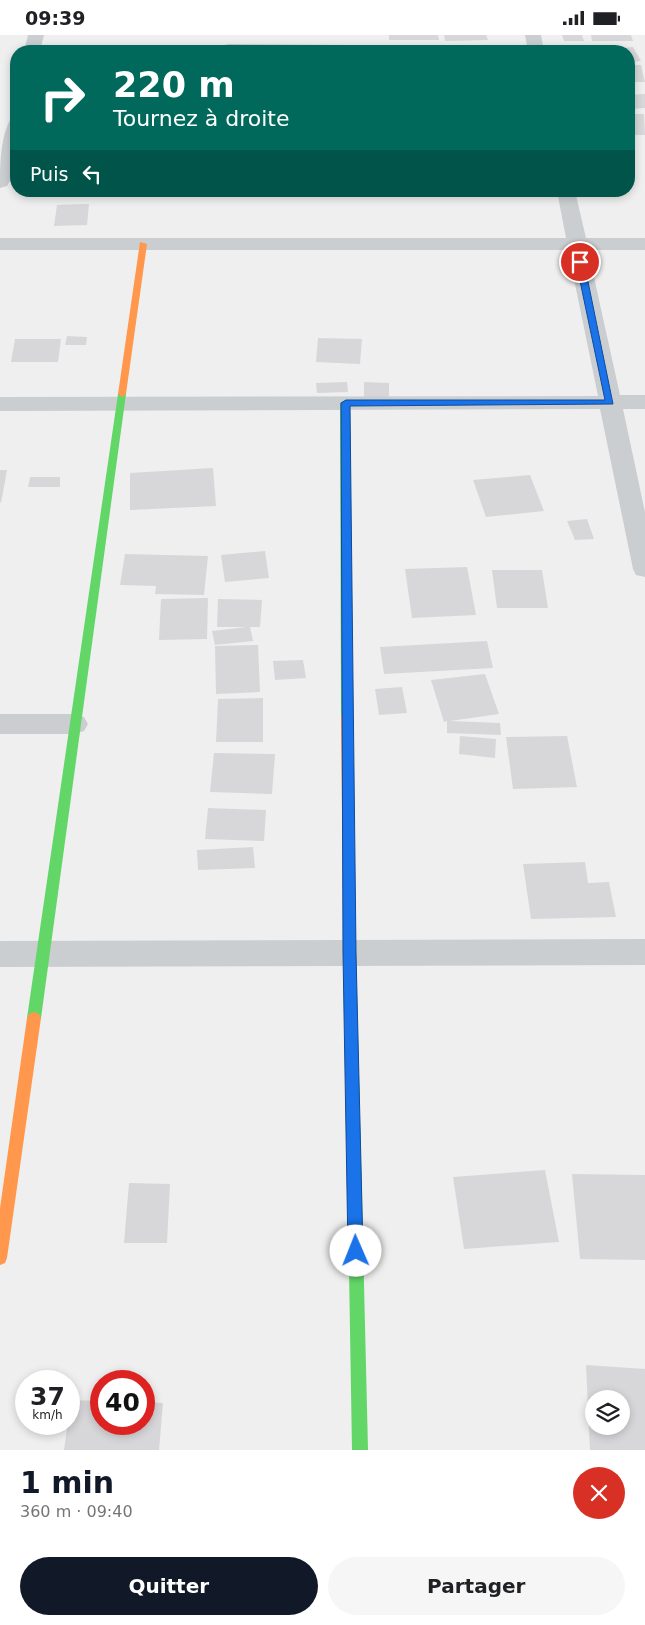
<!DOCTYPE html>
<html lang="fr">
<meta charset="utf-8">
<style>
:root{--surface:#fff;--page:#f6f6f6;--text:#202124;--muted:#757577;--accent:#111827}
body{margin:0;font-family:"DejaVu Sans",sans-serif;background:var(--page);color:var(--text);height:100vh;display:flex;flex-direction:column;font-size:19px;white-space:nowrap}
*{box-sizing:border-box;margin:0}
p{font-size:16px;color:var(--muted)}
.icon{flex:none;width:28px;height:28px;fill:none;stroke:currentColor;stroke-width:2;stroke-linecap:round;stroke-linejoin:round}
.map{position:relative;height:1415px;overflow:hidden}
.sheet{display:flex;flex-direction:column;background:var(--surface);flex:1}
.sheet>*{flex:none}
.banner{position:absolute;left:10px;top:10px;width:625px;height:152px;border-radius:20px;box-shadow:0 2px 8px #0003;background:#00695c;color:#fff;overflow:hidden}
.buttons{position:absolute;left:585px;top:1355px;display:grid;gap:10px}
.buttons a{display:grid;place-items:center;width:45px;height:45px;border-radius:50%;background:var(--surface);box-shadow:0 2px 8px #0003;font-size:25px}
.speed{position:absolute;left:15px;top:1335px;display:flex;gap:10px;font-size:25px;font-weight:700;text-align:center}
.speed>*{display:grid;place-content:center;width:65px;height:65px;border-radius:50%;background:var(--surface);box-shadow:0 2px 8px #0003;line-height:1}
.speed small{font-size:12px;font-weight:400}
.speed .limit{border:8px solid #d22;background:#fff;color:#111}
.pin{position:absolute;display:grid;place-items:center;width:42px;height:42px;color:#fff;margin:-21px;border:2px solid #fff;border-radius:50%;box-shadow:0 1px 5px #0007}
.me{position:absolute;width:55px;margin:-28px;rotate:359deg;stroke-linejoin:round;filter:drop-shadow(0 0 4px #0008)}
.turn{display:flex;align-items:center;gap:18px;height:105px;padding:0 20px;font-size:22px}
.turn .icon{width:65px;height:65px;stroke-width:2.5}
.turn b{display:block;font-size:35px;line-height:42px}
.then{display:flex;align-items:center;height:48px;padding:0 20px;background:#0003;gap:10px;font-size:19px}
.round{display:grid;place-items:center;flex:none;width:52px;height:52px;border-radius:26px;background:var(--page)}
.headline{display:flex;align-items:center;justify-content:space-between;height:85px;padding:0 20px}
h1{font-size:30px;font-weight:700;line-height:38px;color:var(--accent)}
.button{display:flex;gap:10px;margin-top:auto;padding:10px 20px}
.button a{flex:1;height:58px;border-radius:30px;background:var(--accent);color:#fff;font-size:20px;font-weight:700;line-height:58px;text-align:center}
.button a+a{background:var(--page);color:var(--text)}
.status{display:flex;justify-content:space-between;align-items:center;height:35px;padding:0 25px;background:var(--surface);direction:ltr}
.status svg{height:14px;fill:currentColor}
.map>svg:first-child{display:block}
.building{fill:#d7d7d9;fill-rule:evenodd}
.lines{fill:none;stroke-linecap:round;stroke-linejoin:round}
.street{fill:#cbced0;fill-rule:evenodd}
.fast{fill:#63d668;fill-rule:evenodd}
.slow{fill:#ff974d;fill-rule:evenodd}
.route{fill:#1a73e8;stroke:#114b97}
</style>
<div class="status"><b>09:39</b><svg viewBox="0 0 49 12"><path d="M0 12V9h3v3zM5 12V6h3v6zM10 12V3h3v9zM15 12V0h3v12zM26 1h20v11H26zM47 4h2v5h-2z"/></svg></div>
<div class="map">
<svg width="645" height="1415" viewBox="0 0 645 1415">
<rect width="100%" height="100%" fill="#f0efef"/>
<path class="building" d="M389 0H438L439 5H389Z
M444 0H486L488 5 445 6Z
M562 0H582L584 6H564Z
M591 0H631L633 6H592Z
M633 12 641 26 629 27V16H590Z
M629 30H641L645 47H629Z
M645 59V73L629 74V60Z
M629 79H644L645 100H629Z
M89 169 87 190 54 191 57 170Z
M67 301 87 302 86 310H65Z
M318 303 362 304 360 329 316 327Z
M15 304H61L58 327H11Z
M347 347 348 357 317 358 316 348Z
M364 347 389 348V362H364Z
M213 433 216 471 130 475V438Z
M0 435H7L1 468 0 467Z
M530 440 544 476 486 482 473 445Z
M30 442H60V452H28Z
M587 484 594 504 575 505 567 486Z
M265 516 269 543 225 547 221 520Z
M125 519 208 521 204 560 155 559 156 551 120 550Z
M467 532 476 580 412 583 405 534Z
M492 535H542L548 573H497Z
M208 563 207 604 159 605 161 564Z
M218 564 262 565 260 592H250L253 606 215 610 212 596 247 592H217Z
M487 606 493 633 384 639 380 612Z
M258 610 260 657 216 659 215 611Z
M303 625 306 643 275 645 273 626Z
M485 639 499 679 450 686 500 688 501 700 447 698V686L444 687 431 645Z
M402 652 407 678 379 680 375 654Z
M263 663V707H216L218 664Z
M460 701 496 704 495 723 459 719Z
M567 701 577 752 513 754 506 702Z
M214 718 275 719 272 759 210 757Z
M208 773 266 775 264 806 205 804Z
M253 812 255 833 198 835 197 815Z
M585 827 588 848 609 847 616 882 531 884 523 829Z
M545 1135 559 1207 464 1214 453 1142Z
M572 1139 645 1140V1225L580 1224Z
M129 1148 170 1149 167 1208H124Z
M586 1330 645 1334V1415H590ZM594 1364H621V1391H594Z
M71 1365 101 1366V1389H144V1367L163 1368 159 1415H64Z"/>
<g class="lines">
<path class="street" d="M28 0H44L40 16H24Z
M525 0H541L544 16H528Z
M228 9 477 11 483 12 485 16H221L220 14 222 11Z
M16 84C17 104 19 133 7 151L0 153C0 131 0 104 10 85Z
M557 156H575L586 203H645V215H588L620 360H645V374H623L645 477V542L636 540 633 534 600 374 0 376V362L598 361 568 215H0V203H566Z
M0 679H74L84 682 88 689 84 696 74 699H0Z
M645 904V930L0 932V906Z"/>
<path class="fast" d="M122 356 126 359 41 983 39 987 34 989 29 987 27 983 118 359Z
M345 365 350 368 353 680 347 684 341 680 340 368Z
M349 869 353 870 355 874 368 1415H352L343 874 345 870Z"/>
<path class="slow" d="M140 207 147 209 126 359 122 362 118 359Z
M347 676 353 680 355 874 353 878 349 879 345 878 343 874 341 680Z
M34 977 39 979 41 983 7 1223 5 1228 0 1230V1173L27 983 29 979Z"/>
</g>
<path class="route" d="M580 224 584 227 613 369 350 371 356 918 363 1216 361 1221 356 1223 350 1221 348 1216 343 918 341 368 346 365H605L576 227Z"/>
</svg>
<div class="buttons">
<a><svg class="icon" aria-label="layers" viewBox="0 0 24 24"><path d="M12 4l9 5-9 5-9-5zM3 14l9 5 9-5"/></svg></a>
</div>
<div class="speed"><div>37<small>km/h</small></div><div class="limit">40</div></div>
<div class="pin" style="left:580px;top:227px;background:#d93025"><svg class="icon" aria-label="arrive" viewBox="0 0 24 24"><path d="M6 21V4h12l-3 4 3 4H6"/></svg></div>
<svg class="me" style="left:356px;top:1216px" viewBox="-20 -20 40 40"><circle r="19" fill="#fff"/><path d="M0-13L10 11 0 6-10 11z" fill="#1a73e8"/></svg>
<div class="banner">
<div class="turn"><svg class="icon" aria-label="right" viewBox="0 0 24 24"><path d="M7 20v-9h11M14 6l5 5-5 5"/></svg><div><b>220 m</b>Tournez à droite</div></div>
<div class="then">Puis<svg class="icon" aria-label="left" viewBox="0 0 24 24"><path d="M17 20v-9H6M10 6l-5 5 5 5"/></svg></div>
</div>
</div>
<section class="sheet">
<div class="headline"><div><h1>1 min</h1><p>360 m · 09:40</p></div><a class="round" style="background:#d93025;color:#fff"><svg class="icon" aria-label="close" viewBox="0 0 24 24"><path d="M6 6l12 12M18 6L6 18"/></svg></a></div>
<div class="button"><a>Quitter</a><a>Partager</a></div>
</section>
